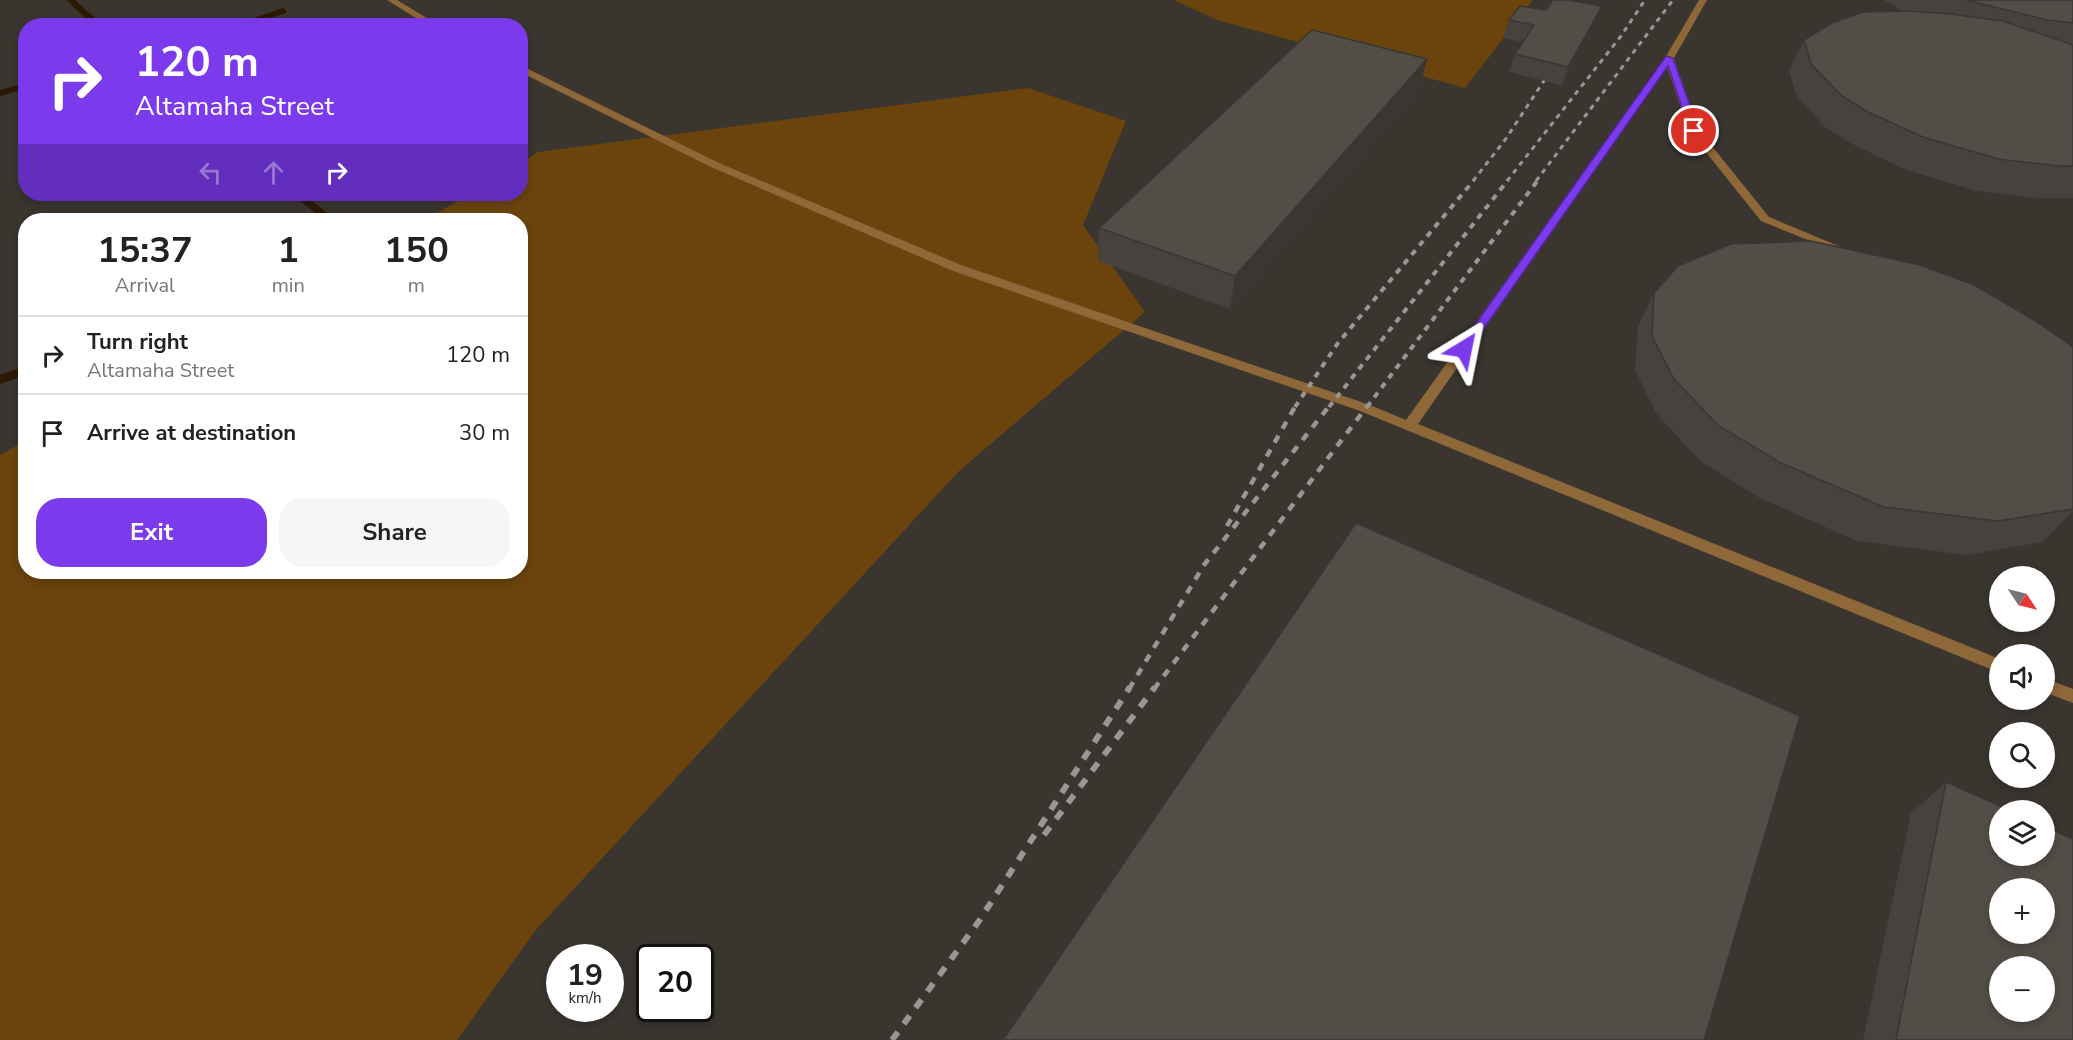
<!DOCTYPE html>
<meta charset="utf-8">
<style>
:root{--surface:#fff;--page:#f6f6f6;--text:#222;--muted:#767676;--line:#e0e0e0;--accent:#7c3aed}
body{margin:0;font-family:"Nunito Sans",sans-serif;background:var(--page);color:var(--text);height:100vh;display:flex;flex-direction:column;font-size:22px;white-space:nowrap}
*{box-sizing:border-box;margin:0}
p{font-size:20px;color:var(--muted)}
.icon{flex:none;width:33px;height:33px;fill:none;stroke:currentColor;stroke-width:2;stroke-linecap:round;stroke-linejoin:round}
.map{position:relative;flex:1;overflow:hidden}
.drawer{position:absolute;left:18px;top:213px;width:510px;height:366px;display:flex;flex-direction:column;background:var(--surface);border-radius:24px;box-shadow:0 3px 9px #0003}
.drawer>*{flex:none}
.hud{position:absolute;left:18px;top:18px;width:510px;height:183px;border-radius:24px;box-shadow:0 3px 9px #0003;background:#7c3aed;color:#fff;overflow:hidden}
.needle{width:39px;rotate:125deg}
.fabs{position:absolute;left:1989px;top:566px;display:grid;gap:12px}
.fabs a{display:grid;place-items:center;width:66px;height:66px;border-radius:50%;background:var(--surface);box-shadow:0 3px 9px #0003;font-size:30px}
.speed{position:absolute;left:546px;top:944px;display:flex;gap:12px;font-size:30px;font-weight:700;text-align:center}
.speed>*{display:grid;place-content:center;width:78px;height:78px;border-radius:50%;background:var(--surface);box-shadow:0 3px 9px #0003;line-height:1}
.speed small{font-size:15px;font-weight:400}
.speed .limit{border:3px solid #111;border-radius:9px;background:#fff;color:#111}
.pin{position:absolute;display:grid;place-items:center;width:51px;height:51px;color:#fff;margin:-26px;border:3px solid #fff;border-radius:50%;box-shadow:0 2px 6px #0007}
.me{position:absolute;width:66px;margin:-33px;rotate:35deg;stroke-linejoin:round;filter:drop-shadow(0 0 4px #0008)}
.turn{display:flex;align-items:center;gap:21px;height:126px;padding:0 18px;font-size:27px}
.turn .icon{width:78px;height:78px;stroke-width:2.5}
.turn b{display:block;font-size:42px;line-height:51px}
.lanes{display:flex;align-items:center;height:57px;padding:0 18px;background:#0003;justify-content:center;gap:30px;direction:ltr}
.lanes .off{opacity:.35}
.eta{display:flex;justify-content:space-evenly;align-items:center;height:102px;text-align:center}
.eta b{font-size:36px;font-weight:700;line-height:42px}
.action{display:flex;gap:12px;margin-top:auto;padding:12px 18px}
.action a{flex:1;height:69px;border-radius:24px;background:var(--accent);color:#fff;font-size:24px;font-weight:700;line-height:69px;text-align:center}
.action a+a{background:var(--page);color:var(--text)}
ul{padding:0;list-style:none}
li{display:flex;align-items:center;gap:18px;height:78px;padding:0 18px;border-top:2px solid var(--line)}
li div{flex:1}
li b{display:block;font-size:22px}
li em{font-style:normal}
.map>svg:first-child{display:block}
.green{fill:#6b440d}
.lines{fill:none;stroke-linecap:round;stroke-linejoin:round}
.stream{fill:#2c1902;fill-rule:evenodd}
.lane{fill:#8f683a;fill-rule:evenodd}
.rail-far3{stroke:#9a9691;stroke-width:3;stroke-dasharray:5 5;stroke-linecap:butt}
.rail-far2{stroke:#9a9691;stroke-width:4;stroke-dasharray:6 6;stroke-linecap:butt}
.rail-far1{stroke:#9a9691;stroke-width:4.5;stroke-dasharray:8 8;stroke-linecap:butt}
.rail{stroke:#9a9691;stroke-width:6;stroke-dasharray:10 10;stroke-linecap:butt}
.wall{fill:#47423d}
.shaded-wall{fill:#3a3632}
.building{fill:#534d47;stroke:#3a3632;stroke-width:1.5;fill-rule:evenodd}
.route{fill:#7c3aed;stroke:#51269a;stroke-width:1.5}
</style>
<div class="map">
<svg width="2073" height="1040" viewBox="0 0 2073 1040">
<rect width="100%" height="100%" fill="#3a352f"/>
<path class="green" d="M1174 0H1533L1465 88 1217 20Z
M1028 88 1126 121 1083 225 1145 312 959 471 536 930 457 1040H0V455L25 441 26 572H520V220H425L470 194H520L521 163 538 152Z"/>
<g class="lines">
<path class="stream" d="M66 0H75L104 26H94Z
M283 8 287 11 286 13 245 26H230Z
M26 83V89L0 96V90Z
M292 194H304L336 220H324Z
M26 366V375L0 384V375Z"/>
<path class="lane" d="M387 0H397L440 26H429Z
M1699 0H1707L1674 58 1699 130 1769 217 1855 253 1853 255H1845L1761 221 1689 131 1667 67 1418 424 2000 659V673L1360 411 953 271 711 167 520 72V65L719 163 961 265 1370 405 1406 420 1665 58Z
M2044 678 2073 689V703L2044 692Z"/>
<path class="rail-far3" d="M1473 181 1505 140 1553 67
M1507 181 1621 36 1645 0
M1536 181 1673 0"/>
<path class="rail-far2" d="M1295 407 1338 343 1474 180
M1329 407 1508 180
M1367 407 1538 180"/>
<path class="rail-far1" d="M1227 526 1296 405
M1129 689 1204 565 1330 405
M1154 689 1368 405"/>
<path class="rail" d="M1044 835 1155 687
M892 1040 979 921 1130 687"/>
</g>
<path class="wall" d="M1884 0H2073V198H2036L1976 191 1904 169 1850 143 1825 127 1796 95 1789 70 1804 40 1902 11Z
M1509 20 1596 24 1562 85 1509 72 1515 54 1523 42 1503 38Z
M1427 59 1419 90 1230 309 1098 261 1099 228Z
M1654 293 2073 347V517L2043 542 1967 555 1857 541 1758 497 1699 460 1656 413 1635 370 1638 326Z
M1946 782 2073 1040H1863L1911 813Z"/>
<path class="shaded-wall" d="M1602 6 1596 24 1562 85 1568 67Z
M1427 59 1419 90 1230 309 1235 276Z
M2073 511V517L2043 542Z"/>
<path class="building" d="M1553 0H1568L1602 6 1568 67 1515 54 1534 25 1509 20 1520 6 1546 10Z
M1966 0H2073V23L2047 20Z
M1910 11 1951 14 2003 21 2073 45V166H2059L1998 159 1923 137 1868 112 1842 96 1811 64 1804 40 1832 23 1863 12Z
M1312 30 1427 59 1235 276 1099 228Z
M1811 241 1920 265 1974 285 2034 320 2073 347V509L1998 521 1884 507 1781 463 1719 426 1674 379 1652 336 1654 293 1678 266 1731 244Z
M1356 523 1800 716 1704 1040H1003Z
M1946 782 2009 810H2000V855H2044V826L2073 839V1040H1896ZM2000 888H2044V933H2000ZM2000 966H2044V1011H2000Z"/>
<path class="route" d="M1666 56 1673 58 1699 131 1698 133 1690 131 1668 66 1468 351H1460V346Z"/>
</svg>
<div class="fabs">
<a><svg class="needle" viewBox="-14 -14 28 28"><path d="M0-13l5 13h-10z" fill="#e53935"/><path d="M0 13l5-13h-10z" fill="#767676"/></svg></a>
<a><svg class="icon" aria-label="sound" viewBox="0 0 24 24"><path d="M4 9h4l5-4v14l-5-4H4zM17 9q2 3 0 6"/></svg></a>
<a><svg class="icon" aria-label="search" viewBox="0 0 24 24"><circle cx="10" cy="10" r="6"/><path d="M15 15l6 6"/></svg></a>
<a><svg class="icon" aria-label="layers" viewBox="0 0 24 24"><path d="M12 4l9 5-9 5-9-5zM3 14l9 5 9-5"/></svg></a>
<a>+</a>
<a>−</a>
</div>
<div class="speed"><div>19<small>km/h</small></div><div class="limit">20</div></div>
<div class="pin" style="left:1694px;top:131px;background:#d93025"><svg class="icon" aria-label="arrive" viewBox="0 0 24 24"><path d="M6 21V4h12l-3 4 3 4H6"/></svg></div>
<svg class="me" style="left:1464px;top:349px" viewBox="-20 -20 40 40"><path d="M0-17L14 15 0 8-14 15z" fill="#7c3aed" stroke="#fff" stroke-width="4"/></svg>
<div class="hud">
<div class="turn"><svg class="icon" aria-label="right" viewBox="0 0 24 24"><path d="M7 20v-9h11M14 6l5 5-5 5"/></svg><div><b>120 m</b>Altamaha Street</div></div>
<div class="lanes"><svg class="icon off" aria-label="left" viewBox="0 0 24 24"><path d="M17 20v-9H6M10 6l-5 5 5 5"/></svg><svg class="icon off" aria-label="ahead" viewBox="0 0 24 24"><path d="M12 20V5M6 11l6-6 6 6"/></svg><svg class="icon" aria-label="right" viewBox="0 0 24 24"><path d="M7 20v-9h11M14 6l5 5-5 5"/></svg></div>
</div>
<section class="drawer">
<div class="eta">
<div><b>15:37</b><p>Arrival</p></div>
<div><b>1</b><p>min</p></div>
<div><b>150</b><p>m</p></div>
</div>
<ul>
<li><svg class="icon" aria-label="right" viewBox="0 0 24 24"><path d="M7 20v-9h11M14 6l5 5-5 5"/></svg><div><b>Turn right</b><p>Altamaha Street</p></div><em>120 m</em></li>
<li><svg class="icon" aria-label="arrive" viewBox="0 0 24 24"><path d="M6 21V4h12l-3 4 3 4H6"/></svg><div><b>Arrive at destination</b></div><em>30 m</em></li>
</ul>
<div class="action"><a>Exit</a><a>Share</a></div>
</section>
</div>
